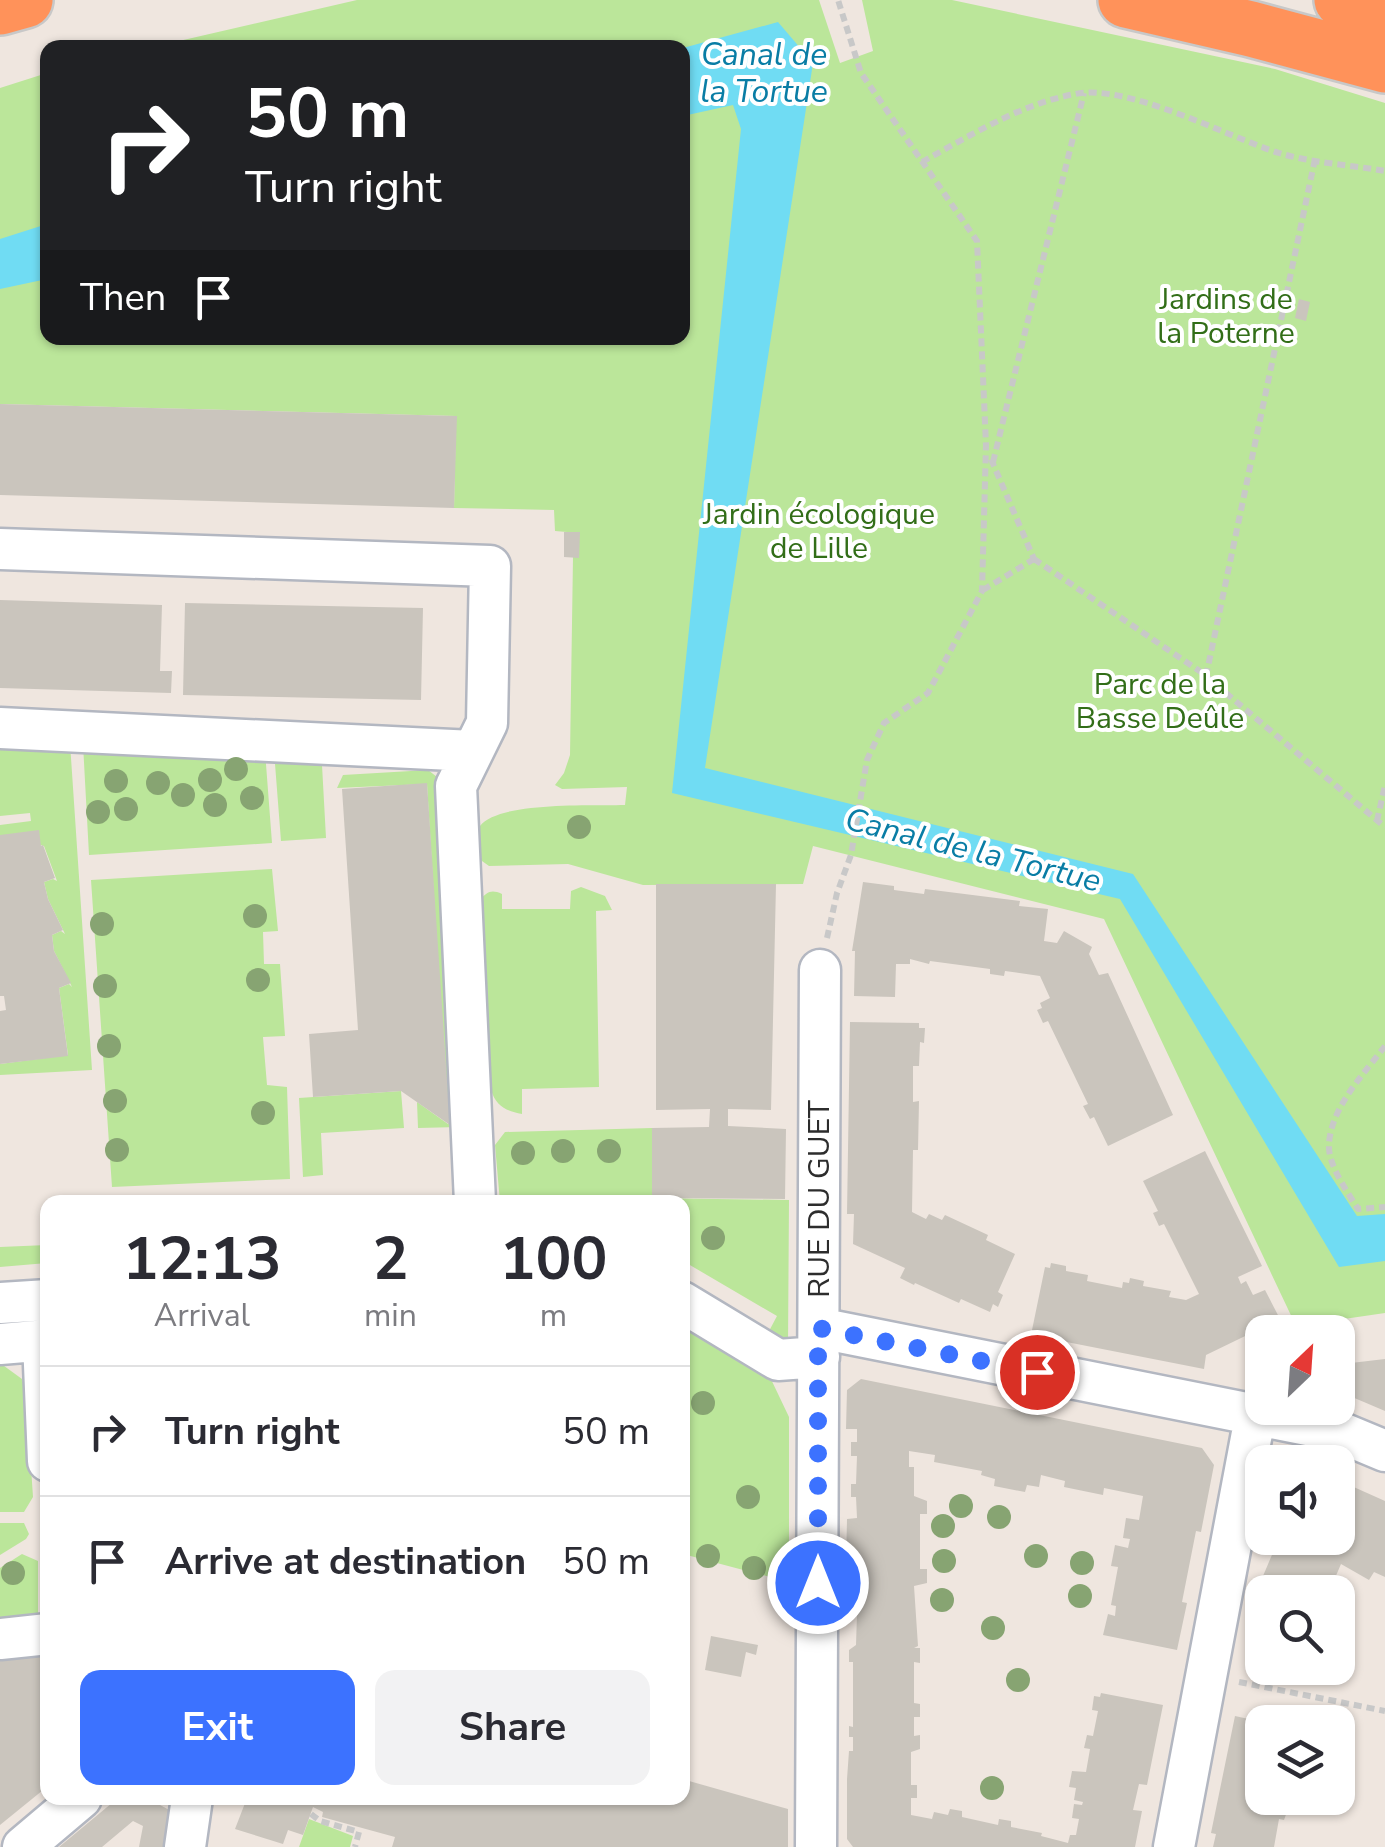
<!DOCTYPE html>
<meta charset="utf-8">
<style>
:root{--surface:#fff;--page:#f2f2f3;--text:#2b2b33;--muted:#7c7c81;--line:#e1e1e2;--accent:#3c72ff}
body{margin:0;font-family:"Nunito Sans",sans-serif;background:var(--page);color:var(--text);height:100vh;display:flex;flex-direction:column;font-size:38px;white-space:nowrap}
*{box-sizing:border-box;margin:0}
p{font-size:32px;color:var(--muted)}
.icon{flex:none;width:55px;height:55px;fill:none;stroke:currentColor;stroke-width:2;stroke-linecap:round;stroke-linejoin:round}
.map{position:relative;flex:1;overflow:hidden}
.sheet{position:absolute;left:40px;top:1195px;width:650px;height:610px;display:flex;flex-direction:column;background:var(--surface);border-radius:20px;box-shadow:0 2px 8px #0004}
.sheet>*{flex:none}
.guide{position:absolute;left:40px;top:40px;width:650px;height:305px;border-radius:20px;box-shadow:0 2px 8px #0004;background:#202124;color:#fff;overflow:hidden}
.needle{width:65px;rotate:25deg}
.fabs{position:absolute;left:1245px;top:1315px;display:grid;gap:20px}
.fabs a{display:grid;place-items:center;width:110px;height:110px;border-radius:20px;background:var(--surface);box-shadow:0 2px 8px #0004;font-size:50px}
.pin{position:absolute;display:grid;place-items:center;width:85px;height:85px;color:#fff;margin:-42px;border:5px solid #fff;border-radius:50%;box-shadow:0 2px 10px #0007}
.me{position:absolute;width:110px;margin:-55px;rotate:0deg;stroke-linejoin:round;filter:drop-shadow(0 0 8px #0008)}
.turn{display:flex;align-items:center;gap:35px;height:210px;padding:0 40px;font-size:45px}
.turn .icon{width:130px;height:130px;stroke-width:2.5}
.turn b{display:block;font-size:70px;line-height:85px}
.then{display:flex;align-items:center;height:95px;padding:0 40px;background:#0003;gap:20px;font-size:38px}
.eta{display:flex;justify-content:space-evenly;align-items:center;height:170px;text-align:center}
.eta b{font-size:60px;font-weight:700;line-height:70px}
.action{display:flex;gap:20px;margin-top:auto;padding:20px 40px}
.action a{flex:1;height:115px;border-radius:20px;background:var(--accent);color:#fff;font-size:40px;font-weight:700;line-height:115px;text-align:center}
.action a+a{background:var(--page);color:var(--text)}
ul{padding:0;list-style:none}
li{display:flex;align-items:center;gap:30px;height:130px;padding:0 40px;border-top:2px solid var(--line)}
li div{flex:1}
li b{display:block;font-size:38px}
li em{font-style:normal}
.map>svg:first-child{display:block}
.green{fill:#bbe69a}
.water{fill:#70dcf3}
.building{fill:#cac5bd}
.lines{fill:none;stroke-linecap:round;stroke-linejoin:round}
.minor-casing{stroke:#b3b7c1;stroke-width:45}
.highway-casing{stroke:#c8c8c8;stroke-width:60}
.path{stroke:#c8c8c8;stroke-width:6;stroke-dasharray:8 5;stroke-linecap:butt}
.minor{stroke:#fff;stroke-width:40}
.highway{stroke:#ff925a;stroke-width:55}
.tree{fill:#87a472}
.route{stroke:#3c72ff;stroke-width:18;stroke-dasharray:0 32.4}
.labels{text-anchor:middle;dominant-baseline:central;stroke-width:8;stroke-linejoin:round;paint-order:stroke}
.park-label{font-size:30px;fill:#326e18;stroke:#fff}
.street-label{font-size:30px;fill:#2d2d2d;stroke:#fff}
.water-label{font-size:32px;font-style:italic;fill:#097da5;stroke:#fff}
</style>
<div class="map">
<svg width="1385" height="1847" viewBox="0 0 1385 1847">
<rect width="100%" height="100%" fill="#efe6df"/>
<path class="green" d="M357 0H819L840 63 873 51 862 0H952L1275 69 1385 103V1313L1296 1326 1104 919 813 846 803 884 643 885 568 864 489 866 475 856C475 846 473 835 480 826 499 801 593 806 625 805L627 787 562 789 555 785 564 773 570 755 573 557H579V533L555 531 554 510 454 508 456 416 0 404V88L47 73 48 338H682V48L153 47Z
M0 741 70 743 92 1070 0 1075V1064L68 1055 59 988 69 984 72 987 54 951 52 935 61 931 65 934 48 899 44 882 53 879 57 881 44 846 0 835V825L31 821 30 813 0 816Z
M83 744 265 751 272 843 89 855Z
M274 751 319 758 322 765 326 838 281 841Z
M428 770 437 777 459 1127 418 1128 417 1102 448 1124 427 784 337 788 343 775Z
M272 869 278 931 263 932 264 964H280L285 1036 263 1037 267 1085 287 1087 290 1179 112 1187 91 880Z
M581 887 605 896 612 910 596 911 599 1087 522 1089V1114C506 1111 496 1106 491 1090L480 900C487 892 491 889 502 894V909H570L571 891Z
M401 1091 404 1128 321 1133 323 1175 303 1177 299 1098Z
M652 1128V1198L789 1200 788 1345 768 1333 777 1316 683 1261 682 1202H500L495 1145 505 1132Z
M47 1245V1263L0 1267V1247Z
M682 1323 769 1375 789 1417V1582L683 1554Z
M0 1363 22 1379 26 1392 33 1497 24 1512H0Z
M0 1523H24L29 1534 26 1539 0 1555Z
M22 1554 38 1561V1614L34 1620 0 1623V1568Z
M309 1819 353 1836 350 1847H299Z"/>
<path class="water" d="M778 22 813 63 705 768 1133 874 1357 1216 1385 1214V1261L1339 1267 1120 899 672 793 741 129 733 105 683 116V48Z
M47 224V279L0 289V239Z"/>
<path class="building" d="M1299 299 1310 302 1306 321 1295 318Z
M0 404 457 416 454 508 0 495Z
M564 532H580L579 558 564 557Z
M0 600 162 605 160 671H172L171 693 0 688Z
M185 603 423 608 421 700 183 695Z
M427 783 450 1125 401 1091 313 1097 309 1034 358 1030 342 789Z
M39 830 41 846 43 845 55 878 44 882 48 899 63 930 52 935 54 951 71 983 59 988 68 1056 0 1064V1011L6 1010 4 996H0V835Z
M863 882 894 886V890L924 894 925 889 1020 901 1019 906 1048 909 1044 941 1057 943 1064 931 1092 947 1089 954 1099 975 1108 973 1173 1115 1108 1146 1094 1117 1090 1119 1083 1106 1088 1104 1048 1021 1043 1023 1037 1010 1042 1008 1040 1003 1050 998 1040 976 1005 971 1004 976 990 974V969L930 961 929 964 910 959V964H896L895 997 854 996 855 951H852Z
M656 884H776L771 1110 728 1109V1126L786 1129 785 1199 652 1198V1128L709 1127 710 1109 656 1110Z
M850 1022 919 1023V1028H925L924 1043 920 1042 919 1066H913V1102L919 1101 918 1150H913L912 1212 926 1219 929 1214 942 1220 945 1215 988 1235 986 1240 1015 1254 998 1292 1003 1295 998 1307 993 1304 990 1312 961 1299 959 1303 915 1283 914 1285 900 1278 905 1268 853 1244 854 1214H847Z
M1205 1151 1262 1266 1238 1277 1241 1284 1246 1281 1253 1295 1265 1290 1280 1319 1206 1355 1204 1369 1031 1335 1045 1267 1050 1268 1051 1263 1066 1266V1271L1088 1275 1087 1281 1122 1288 1123 1282 1129 1283 1130 1278 1144 1281 1143 1286 1171 1291 1169 1297 1186 1300 1199 1294 1164 1224 1159 1226 1153 1213 1158 1211 1143 1181Z
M1385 1359V1411L1338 1391V1371L1351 1369V1363Z
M861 1379 1202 1448 1214 1465 1201 1532 1196 1531 1182 1602 1187 1603 1177 1650 1103 1635 1108 1614 1115 1616 1116 1606 1111 1605 1118 1567 1111 1566 1115 1545 1128 1548 1130 1539 1123 1538 1126 1518 1139 1520 1143 1496 1104 1488 1103 1495 1064 1487 1065 1481 1041 1475 1039 1487 1027 1485 1025 1492 994 1486 995 1479 981 1475 982 1471 934 1462 935 1455 909 1451V1467H914V1496L927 1501V1514H920V1569H927V1583L914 1586 918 1646 914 1648H920V1663L914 1662V1703L920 1704V1717H914V1736L920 1735V1749L911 1752V1785H917V1798H911V1815L932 1819 934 1812 948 1815 950 1809 962 1811V1817L998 1825 999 1819 1011 1821V1827L1042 1833 1041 1836 1068 1843 1070 1835H1076L1079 1819 1072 1818 1074 1804 1082 1805 1083 1802 1074 1800 1076 1788 1069 1787 1072 1771 1086 1772 1090 1749 1084 1748 1087 1735 1093 1736 1098 1711 1092 1710 1094 1696 1100 1697 1101 1693 1163 1705 1147 1785 1139 1784 1133 1810 1142 1811 1135 1847H853L847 1839V1779L849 1751H853V1737H849V1726L853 1727V1662H849V1650L856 1645 857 1614H851V1601H857L856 1581 850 1580V1566L866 1565 846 1564 847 1519 857 1518 856 1497H851V1484H856L857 1456H851V1442H857V1429H846L847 1390Z
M1338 1480 1385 1501V1577L1374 1572 1369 1580 1341 1564 1335 1578 1340 1579 1337 1592H1262V1667L1256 1665 1252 1661 1258 1633 1252 1632 1263 1576 1274 1550 1279 1552 1284 1538H1338Z
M711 1636 758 1645 756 1655 746 1652 741 1677 705 1670Z
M21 1647 48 1657V1786L0 1825V1654Z
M1293 1668H1317L1315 1675 1309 1673 1308 1676 1291 1674Z
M1235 1716 1262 1722V1798H1292L1284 1820 1279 1819 1274 1847H1213L1216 1834 1211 1833Z
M682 1779 788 1809V1847H392L395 1837 322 1817 323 1812 313 1807 303 1835 288 1830 283 1844 235 1829 247 1798H682Z
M118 1798H147L173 1812 167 1847H139L143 1826 133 1821 102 1847H59Z"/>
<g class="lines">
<g class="minor-casing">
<path id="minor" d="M0 549 490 566 487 723 456 786 475 1202
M0 728 473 751
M682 1302 778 1360 819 1357
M0 1303 48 1300
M819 1328 1337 1431 1385 1451
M43 1341 48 1461
M0 1344 48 1340
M0 1639 48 1634
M23 1847 81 1798
M185 1847 192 1798
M816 1847 820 970
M1174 1847 1255 1417"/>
</g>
<g class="highway-casing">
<path id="highway" d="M1126 0 1251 29 1385 65
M1342 0 1385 12
M0 7 25 0"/>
</g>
<path class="path" d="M922 162C971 135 1021 104 1075 94 1127 83 1228 137 1279 153 1312 163 1351 165 1385 171
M991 459 1034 559
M993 462 1084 93
M1034 559 1201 672 1385 827
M983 590 1034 559
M1206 676 1315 159
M1377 821 1385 785
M827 938 837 893 851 855 867 760 884 723 928 693 982 591 986 445 977 241 861 73 838 0
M1385 1046C1364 1074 1332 1106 1329 1143 1327 1164 1347 1191 1358 1209L1385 1207
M1239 1682 1385 1711
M311 1814 320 1821 359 1832 355 1847"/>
<use href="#minor" class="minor"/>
<use href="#highway" class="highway"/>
</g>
<g class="tree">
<circle cx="236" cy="769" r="12"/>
<circle cx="210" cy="780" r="12"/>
<circle cx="116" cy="781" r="12"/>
<circle cx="158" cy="783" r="12"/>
<circle cx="183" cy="795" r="12"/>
<circle cx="252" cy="798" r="12"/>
<circle cx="215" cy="805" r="12"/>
<circle cx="126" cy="809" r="12"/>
<circle cx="98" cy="812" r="12"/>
<circle cx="579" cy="827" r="12"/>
<circle cx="255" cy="916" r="12"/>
<circle cx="102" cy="924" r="12"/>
<circle cx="258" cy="980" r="12"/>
<circle cx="105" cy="986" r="12"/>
<circle cx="109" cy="1046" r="12"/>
<circle cx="115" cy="1101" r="12"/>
<circle cx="263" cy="1113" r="12"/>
<circle cx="117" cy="1150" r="12"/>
<circle cx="563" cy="1151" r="12"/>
<circle cx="609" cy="1151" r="12"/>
<circle cx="523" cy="1153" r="12"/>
<circle cx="713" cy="1238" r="12"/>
<circle cx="703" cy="1403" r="12"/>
<circle cx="748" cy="1497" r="12"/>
<circle cx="961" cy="1506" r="12"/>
<circle cx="999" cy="1517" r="12"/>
<circle cx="943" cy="1526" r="12"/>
<circle cx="708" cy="1556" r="12"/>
<circle cx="1036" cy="1556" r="12"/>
<circle cx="944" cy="1561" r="12"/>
<circle cx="1082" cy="1563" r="12"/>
<circle cx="754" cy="1568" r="12"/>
<circle cx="13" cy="1573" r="12"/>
<circle cx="1080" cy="1596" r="12"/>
<circle cx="942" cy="1600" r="12"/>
<circle cx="993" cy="1628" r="12"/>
<circle cx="1018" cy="1680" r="12"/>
<circle cx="992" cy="1788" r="12"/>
</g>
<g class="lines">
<path class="route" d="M818 1583V1328L1037 1372"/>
</g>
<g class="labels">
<g class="park-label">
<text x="1226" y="299">Jardins de<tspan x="1226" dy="34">la Poterne</tspan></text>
<text x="819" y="514">Jardin écologique<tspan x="819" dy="34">de Lille</tspan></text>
<text x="1160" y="684">Parc de la<tspan x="1160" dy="34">Basse Deûle</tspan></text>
</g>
<g class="street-label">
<text transform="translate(819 1199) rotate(-90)">RUE DU GUET</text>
</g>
<g class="water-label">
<text x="764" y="54">Canal de<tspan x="764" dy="37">la Tortue</tspan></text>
<text transform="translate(973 850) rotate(14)">Canal de la Tortue</text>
</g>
</g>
</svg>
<div class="fabs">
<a><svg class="needle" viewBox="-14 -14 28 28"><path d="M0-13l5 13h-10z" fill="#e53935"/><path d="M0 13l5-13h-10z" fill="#7c7c81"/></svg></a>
<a><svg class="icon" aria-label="sound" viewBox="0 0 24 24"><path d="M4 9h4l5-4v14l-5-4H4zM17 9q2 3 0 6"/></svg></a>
<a><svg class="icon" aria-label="search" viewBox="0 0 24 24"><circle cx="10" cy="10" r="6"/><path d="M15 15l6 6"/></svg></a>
<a><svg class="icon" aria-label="layers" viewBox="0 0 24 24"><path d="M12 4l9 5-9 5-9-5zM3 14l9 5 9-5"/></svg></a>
</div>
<div class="pin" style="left:1037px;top:1372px;background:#d93025"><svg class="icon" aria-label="arrive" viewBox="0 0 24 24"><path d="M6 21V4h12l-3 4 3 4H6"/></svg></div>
<svg class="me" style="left:818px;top:1583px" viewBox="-20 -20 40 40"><circle r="17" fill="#3c72ff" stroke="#fff" stroke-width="3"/><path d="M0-11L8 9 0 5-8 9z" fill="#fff"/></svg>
<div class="guide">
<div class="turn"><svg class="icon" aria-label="right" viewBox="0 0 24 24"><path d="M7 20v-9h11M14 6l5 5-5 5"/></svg><div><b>50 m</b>Turn right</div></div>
<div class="then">Then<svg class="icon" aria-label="arrive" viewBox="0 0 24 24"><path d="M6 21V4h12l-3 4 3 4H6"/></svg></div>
</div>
<section class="sheet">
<div class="eta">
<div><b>12:13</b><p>Arrival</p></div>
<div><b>2</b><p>min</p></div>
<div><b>100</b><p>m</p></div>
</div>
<ul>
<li><svg class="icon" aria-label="right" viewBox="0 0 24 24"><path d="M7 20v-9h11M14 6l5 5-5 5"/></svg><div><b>Turn right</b></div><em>50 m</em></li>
<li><svg class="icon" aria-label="arrive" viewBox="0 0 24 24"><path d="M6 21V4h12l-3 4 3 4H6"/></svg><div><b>Arrive at destination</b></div><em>50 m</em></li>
</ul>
<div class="action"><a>Exit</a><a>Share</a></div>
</section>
</div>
